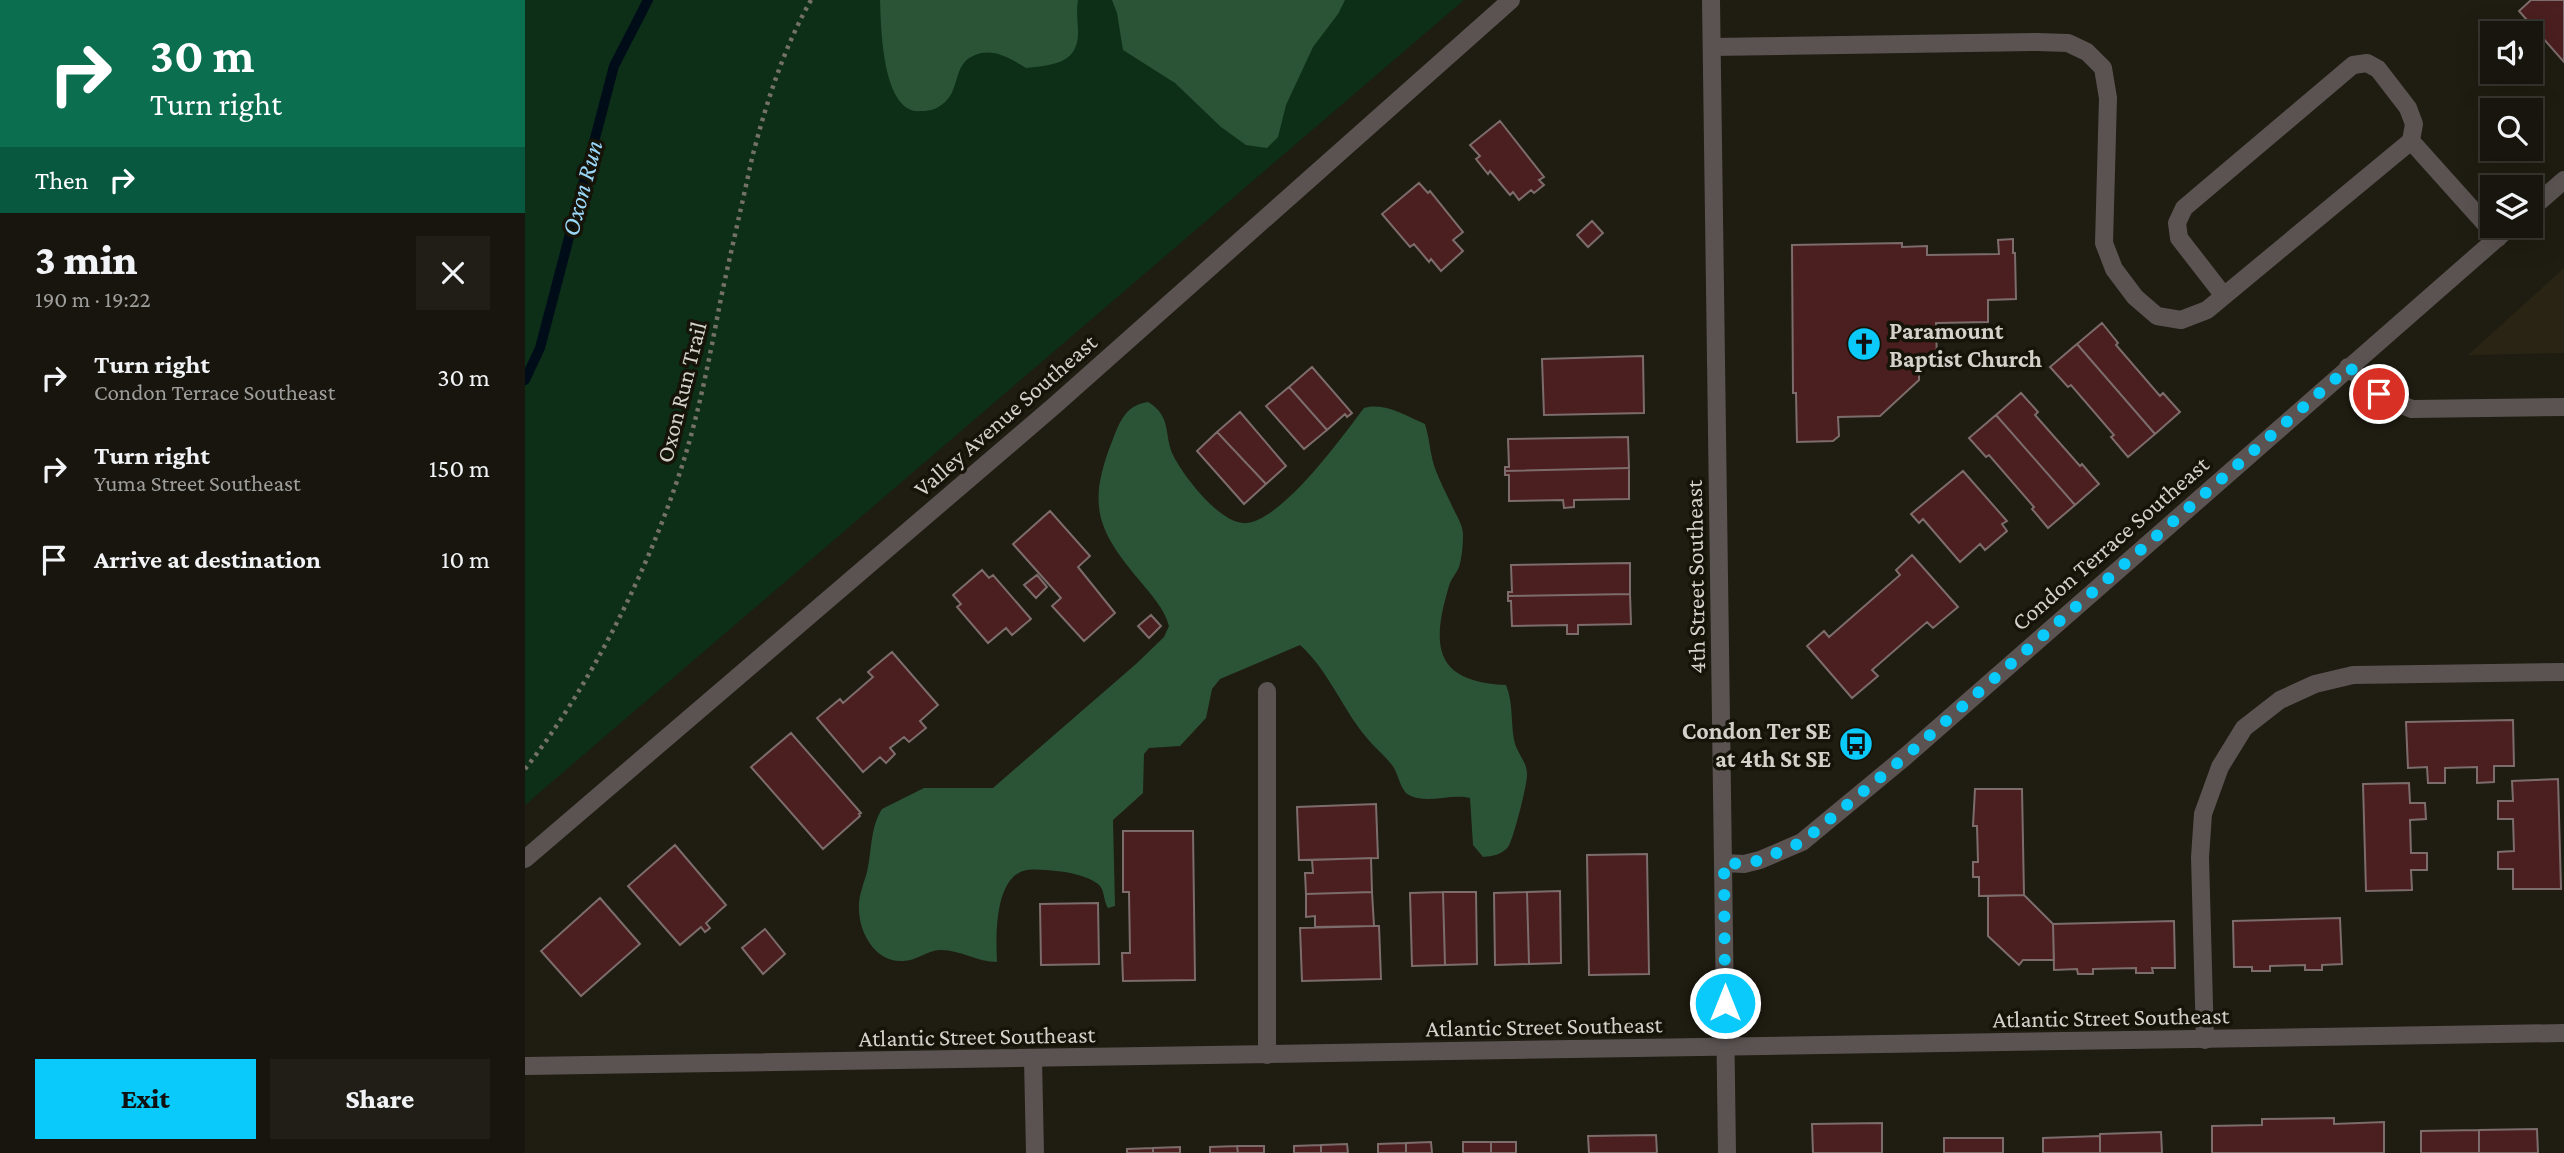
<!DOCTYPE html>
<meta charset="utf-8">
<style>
:root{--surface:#17150d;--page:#201e16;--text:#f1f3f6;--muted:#9e9f9d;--line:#36342e;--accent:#09cafa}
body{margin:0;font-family:"Crimson Pro",serif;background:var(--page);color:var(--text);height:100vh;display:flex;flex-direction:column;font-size:26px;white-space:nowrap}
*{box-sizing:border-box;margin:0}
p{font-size:23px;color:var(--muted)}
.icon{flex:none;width:38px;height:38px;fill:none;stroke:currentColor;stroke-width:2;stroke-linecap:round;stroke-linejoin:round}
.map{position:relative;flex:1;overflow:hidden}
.details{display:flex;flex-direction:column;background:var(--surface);width:525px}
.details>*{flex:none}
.top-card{background:#0b6e4f;color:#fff;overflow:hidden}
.fabs{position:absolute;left:1955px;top:21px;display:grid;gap:14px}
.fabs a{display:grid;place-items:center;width:63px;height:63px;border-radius:0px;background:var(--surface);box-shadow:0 7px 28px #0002,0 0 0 2px var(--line);font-size:35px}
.pin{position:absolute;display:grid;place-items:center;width:60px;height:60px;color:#fff;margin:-30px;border:4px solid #fff;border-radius:50%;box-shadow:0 2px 7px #0007}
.me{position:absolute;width:77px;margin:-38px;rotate:0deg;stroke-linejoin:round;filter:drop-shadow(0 0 5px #0008)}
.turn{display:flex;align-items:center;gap:24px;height:147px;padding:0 35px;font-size:32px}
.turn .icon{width:91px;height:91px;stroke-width:2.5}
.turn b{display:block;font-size:49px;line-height:60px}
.then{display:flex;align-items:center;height:66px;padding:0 35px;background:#0003;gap:14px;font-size:26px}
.round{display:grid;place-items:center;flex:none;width:74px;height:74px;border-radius:0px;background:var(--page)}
.summary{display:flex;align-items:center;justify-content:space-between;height:119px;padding:0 35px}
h1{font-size:42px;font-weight:800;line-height:52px}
.primary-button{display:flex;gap:14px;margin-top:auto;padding:14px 35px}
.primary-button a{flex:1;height:80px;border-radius:0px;background:var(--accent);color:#111;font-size:28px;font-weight:800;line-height:80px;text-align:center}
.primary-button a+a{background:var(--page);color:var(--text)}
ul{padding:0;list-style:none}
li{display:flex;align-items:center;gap:21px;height:91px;padding:0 35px}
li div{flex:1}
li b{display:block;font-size:26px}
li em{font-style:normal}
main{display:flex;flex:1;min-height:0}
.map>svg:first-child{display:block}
.built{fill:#292413}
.green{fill:#0d2f18}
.forest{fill:#2b5436}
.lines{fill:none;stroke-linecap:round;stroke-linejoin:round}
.stream{stroke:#000d19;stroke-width:10}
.building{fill:#4b1e1f;stroke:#7c6c6b;stroke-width:2}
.path{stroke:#747168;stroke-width:4.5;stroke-dasharray:3.5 5;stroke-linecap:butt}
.service{stroke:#5a5352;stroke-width:18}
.minor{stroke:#5a5352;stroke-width:18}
.tertiary{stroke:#5a5352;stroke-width:18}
.route{stroke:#09cafa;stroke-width:12;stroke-dasharray:0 21.6}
.labels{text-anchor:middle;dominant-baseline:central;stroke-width:7;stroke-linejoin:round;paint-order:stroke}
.poi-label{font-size:24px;font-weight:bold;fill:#d3d1ca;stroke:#161309;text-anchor:start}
.street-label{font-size:24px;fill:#d3d1ca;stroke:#161309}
.water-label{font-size:26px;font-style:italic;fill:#9ad7f9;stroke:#161309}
</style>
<main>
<section class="details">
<div class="top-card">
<div class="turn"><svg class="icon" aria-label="right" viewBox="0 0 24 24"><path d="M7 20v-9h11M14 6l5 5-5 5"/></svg><div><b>30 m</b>Turn right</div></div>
<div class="then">Then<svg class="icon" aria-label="right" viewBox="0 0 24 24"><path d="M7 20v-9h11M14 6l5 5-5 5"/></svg></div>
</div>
<div class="summary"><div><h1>3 min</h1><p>190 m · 19:22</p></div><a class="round"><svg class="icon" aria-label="close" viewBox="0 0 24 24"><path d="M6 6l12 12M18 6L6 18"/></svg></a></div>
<ul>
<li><svg class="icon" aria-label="right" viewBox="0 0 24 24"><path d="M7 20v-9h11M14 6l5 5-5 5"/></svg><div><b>Turn right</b><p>Condon Terrace Southeast</p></div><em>30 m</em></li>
<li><svg class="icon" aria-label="right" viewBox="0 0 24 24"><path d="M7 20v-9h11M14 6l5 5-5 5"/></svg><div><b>Turn right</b><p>Yuma Street Southeast</p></div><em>150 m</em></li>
<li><svg class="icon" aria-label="arrive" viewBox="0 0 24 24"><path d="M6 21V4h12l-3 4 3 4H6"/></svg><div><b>Arrive at destination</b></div><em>10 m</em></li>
</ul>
<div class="primary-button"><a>Exit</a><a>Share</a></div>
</section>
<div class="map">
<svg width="2039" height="1153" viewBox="0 0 2039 1153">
<rect width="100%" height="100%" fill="#1f1c11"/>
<path class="built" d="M2039 268V353L1943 355Z"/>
<path class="green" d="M0 0H939L0 805Z"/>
<path class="forest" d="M355 0H553C551 11 553 22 553 33 553 65 525 65 501 68 485 58 465 46 446 57 429 66 434 90 420 102 412 109 406 111 396 111 357 115 356 26 355 0Z
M587 0H820L813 14 788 47 761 105 753 137 742 148 721 145 696 127 650 83 598 50 592 13Z
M623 402C648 417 638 436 649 457 660 478 697 526 722 523 759 518 817 437 839 408 860 402 881 416 900 424 905 440 905 456 911 471 916 484 923 497 929 510 933 518 938 526 938 535 938 544 937 558 934 567 931 574 926 579 924 586 906 646 909 682 981 685 989 704 985 724 990 744 993 754 1002 762 1002 774 1003 782 988 841 983 847 976 855 968 856 958 857L948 845 945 798C926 793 904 804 886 796 875 792 874 774 867 765 859 755 849 747 841 737 817 708 803 670 775 645L695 679 687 689 681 718 655 746 624 748 619 754 618 793 588 820 590 906 583 908C578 901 580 889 573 884 563 876 544 872 531 871 521 870 507 868 498 871 469 881 471 938 472 962 452 962 434 949 414 950 401 951 391 961 378 961 351 963 334 933 334 909 333 897 339 883 342 872 347 850 345 828 357 809L399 788H468L611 664 639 637 644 626C639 608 627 596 615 581 571 529 562 504 588 439 595 421 601 405 623 402Z"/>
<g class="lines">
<path class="stream" d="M0 380 15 348 89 66 123 0"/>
</g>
<path class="building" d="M2006 0H2039V62L1994 11Z
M975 121 1019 177 1014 180 1019 185 1009 193 1006 190 994 200 988 192 985 195 965 171 963 174 951 159 955 156 945 145Z
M894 183 903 193 905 191 938 232 928 240 938 251 916 271 906 259 904 262 889 244 885 247 857 214Z
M1067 221 1078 233 1063 247 1052 235Z
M1488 239V253H1490L1491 299 1463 300V322L1411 323 1412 364H1394V380L1355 416 1313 417 1314 436 1308 441 1272 442 1271 393H1268L1267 245 1377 243V247L1402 246V255L1474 254 1473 240Z
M1577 323 1593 343 1591 345 1635 396 1638 393 1655 412 1630 434 1552 344Z
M1552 344 1630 434 1603 457 1586 437 1589 435 1546 385 1543 387 1525 367Z
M1118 356 1119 413 1019 415 1017 359Z
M787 367 827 413 822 417 820 414 802 430 764 387Z
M764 387 802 430 779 449 741 406Z
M1496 393 1513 412 1510 415 1555 466 1557 464 1574 484 1550 505 1471 415Z
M715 412 761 466 741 484 692 432Z
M1471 415 1550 505 1523 528 1507 509 1509 507 1464 455 1461 457 1444 438Z
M692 432 741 484 719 504 672 451Z
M1103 437 1104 468 980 471V467H984L983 439Z
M1104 468V499L1049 500V507L1039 508 1038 500 984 501V475H980V471Z
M1438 471 1482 521 1477 524 1482 531 1460 550 1455 544 1435 562 1398 519 1394 523 1386 514Z
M525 511 565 556 553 567 590 613 559 641 527 606 536 598 488 544Z
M1387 555 1433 607 1408 628 1402 622 1347 670 1353 676 1327 698 1282 646 1299 631 1304 637 1375 575 1371 570Z
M1105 563V594L983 596V592H987L986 565Z
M457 570 464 578 468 575 506 619 487 635 481 628 463 643 432 607 436 604 428 595Z
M512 575 522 587 511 598 499 585Z
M1105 594 1106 624 1053 625V634H1042V625L987 626 986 601H983V596Z
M626 615 636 626 624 638 613 626Z
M367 652 413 705 395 721 401 728 384 742 379 737 365 748 370 754 361 763 355 757 338 772 292 718 315 699 318 703 348 677 343 672Z
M1988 720 1989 766H1969V782L1952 783V767L1920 768V783H1903L1902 767 1883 768 1881 722Z
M266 733 336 813 334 814 335 816 298 849 226 767Z
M2033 779 2036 889H1988V869H1973V852L1989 851 1988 819H1973V801H1988L1987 781Z
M1884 783 1885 803H1900L1901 819 1885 820 1886 853H1902V870H1886L1887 890 1841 891 1838 784Z
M1450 789H1497L1499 895 1454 896V877H1448V862H1453L1452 826H1448Z
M851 804 853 858 774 860 772 807Z
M598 831H668L670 980 598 981 597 953H605L604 892H598Z
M150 845 201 905 181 923 185 928 180 932 176 927 155 945 103 886Z
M1122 854 1124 974 1064 975 1062 855Z
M846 858 847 892 781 894 780 873H788L787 860Z
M1035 891 1036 963 1004 964 1002 892Z
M847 892 849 926 790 927V916L781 917V894Z
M918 892H951L952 964 920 965Z
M918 892 920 965 887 966 885 893Z
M1002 892 1004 964 970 965 969 893Z
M1499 895 1528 924 1529 960H1498L1494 965 1463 936V896Z
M75 898 115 944 56 996 16 951Z
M573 903 574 964 516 965 515 904Z
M1815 918 1817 964 1797 965V970H1780V965L1745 966V971H1727V967H1709L1708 921Z
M1649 921 1650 968H1627L1628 973H1611V968L1568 969V974H1553L1552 969 1529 970 1528 924Z
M849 926H854L856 979 777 981 775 928Z
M240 929 260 954 238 974 217 948Z
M1809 1118V1124L1859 1122V1153H1687V1126L1737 1125V1119Z
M1357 1123V1153H1288L1287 1124Z
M2012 1129 2013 1153H1954V1130Z
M1954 1130V1153H1896V1131Z
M1636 1132 1637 1153H1575V1134Z
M1131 1135 1132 1153H1064L1063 1136Z
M1575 1136V1153H1518V1138Z
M1419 1138H1478V1153H1419Z
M906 1142 907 1153H881V1143Z
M938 1142H966V1153H938Z
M966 1142H991V1153H966Z
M881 1143V1153H853V1144Z
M822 1144 823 1153H796V1145Z
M796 1145V1153H769V1146Z
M712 1146 713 1153H685V1147Z
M712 1146H739V1153H713Z
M655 1147V1153H628V1148Z
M628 1148V1153H602V1149Z"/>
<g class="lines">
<path class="path" d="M0 769C68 683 129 559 161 453 176 403 186 350 196 298 206 251 217 205 227 158 241 104 258 49 286 0"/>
<path class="service" d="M1187 47 1512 42 1543 43 1562 52 1578 68 1583 98 1579 243 1589 269 1610 297 1632 316 1656 320 1682 310 1886 141 1973 238
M1699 296 1654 238 1652 223 1659 208 1828 65 1842 63 1853 69 1883 108 1889 124 1886 141
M742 691V1055
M1680 1040 1675 857 1678 814 1695 767 1719 728 1755 700 1790 684 1828 675 2039 672"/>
<path class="minor" d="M2006 209 2039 180
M1823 367 1861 399 1887 409 2039 407
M1199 863 1219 864 1235 860 1277 842 1381 756 1986 226
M508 1059 510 1153"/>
<path class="tertiary" d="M1186 0 1202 1153
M0 859 529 406 986 0
M0 1066 2039 1033"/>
</g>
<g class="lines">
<path class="route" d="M1200 1003 1199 863 1219 864 1235 860 1277 842 1381 756 1824 367 1854 394"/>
</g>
<defs>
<g id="church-disc" transform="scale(1.75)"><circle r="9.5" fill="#09cafa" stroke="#161309"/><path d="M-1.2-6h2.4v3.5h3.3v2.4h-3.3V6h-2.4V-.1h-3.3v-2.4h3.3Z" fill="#111"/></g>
<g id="bus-disc" transform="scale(1.75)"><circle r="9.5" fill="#09cafa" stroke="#161309"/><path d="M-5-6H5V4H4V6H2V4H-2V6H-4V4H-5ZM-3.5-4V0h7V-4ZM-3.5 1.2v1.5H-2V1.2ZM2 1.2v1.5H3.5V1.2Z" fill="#111"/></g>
</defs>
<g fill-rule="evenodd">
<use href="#church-disc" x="1339" y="344"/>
<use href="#bus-disc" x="1331" y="744"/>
</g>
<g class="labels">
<g class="poi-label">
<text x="1364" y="330">Paramount<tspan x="1364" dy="28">Baptist Church</tspan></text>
<text x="1306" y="730" text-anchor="end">Condon Ter SE<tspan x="1306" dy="28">at 4th St SE</tspan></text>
</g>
<g class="street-label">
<text transform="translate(156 392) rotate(-76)">Oxon Run Trail</text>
<text transform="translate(480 415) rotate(-41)">Valley Avenue Southeast</text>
<text transform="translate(1585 543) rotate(-41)">Condon Terrace Southeast</text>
<text transform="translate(1170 577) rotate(-91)">4th Street Southeast</text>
<text transform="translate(1586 1017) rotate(-1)">Atlantic Street Southeast</text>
<text transform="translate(1019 1026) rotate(-1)">Atlantic Street Southeast</text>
<text transform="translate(452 1036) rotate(-1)">Atlantic Street Southeast</text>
</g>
<g class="water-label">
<text transform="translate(57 188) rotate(-75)">Oxon Run</text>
</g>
</g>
</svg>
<div class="fabs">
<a><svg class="icon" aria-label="sound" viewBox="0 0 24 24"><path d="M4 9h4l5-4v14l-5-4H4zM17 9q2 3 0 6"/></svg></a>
<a><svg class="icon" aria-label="search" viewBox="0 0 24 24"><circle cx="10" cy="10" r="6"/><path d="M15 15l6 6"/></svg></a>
<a><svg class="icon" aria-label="layers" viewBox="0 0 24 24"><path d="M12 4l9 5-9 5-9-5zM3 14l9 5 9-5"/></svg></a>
</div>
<div class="pin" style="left:1854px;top:394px;background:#d93025"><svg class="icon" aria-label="arrive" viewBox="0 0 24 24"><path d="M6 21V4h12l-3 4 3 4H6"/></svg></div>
<svg class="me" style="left:1200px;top:1003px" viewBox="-20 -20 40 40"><circle r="17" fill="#09cafa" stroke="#fff" stroke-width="3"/><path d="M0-11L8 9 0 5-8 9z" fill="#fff"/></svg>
</div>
</main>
